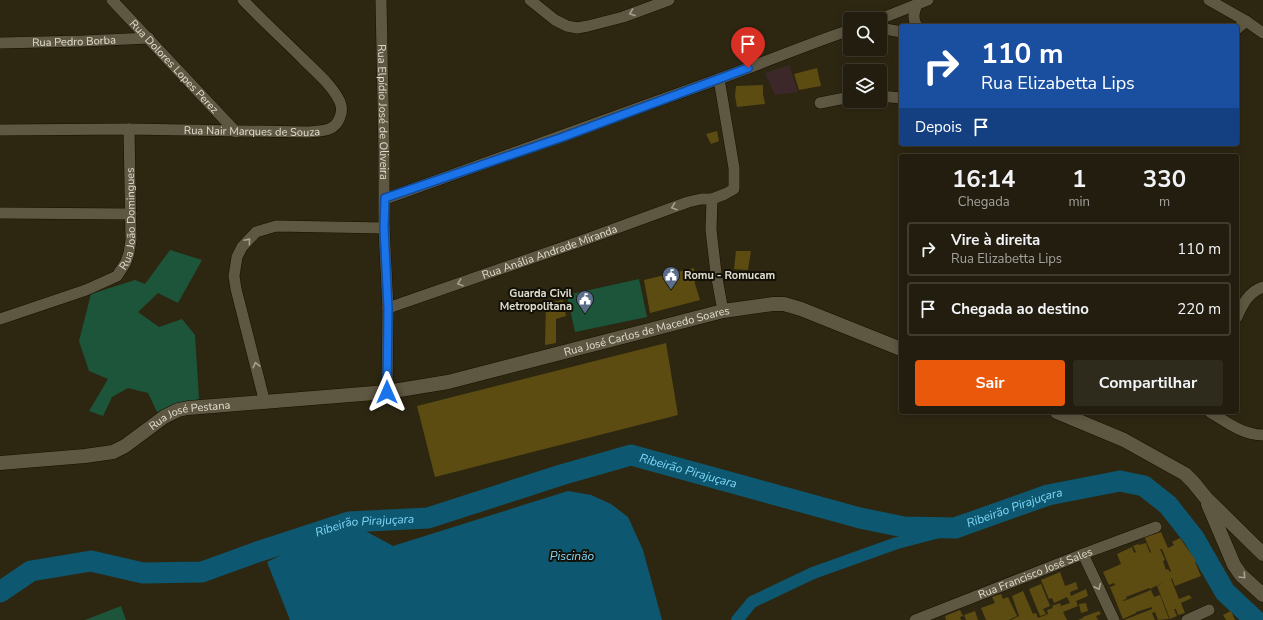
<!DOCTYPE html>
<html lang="pt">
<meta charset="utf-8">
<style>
:root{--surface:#221d0e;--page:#2e2a1c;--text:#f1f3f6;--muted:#a2a29e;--line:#3f3b2e;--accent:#ea580c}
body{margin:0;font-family:"Nunito Sans",sans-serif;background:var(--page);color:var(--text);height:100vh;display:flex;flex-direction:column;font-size:15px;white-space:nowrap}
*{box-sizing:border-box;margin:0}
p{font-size:13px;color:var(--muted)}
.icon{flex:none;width:22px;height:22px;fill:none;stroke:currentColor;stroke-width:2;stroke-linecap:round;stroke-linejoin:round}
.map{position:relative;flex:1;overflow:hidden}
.sheet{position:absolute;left:899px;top:154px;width:340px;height:260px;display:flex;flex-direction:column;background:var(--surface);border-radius:4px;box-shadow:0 2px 10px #0003,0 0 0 1px var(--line)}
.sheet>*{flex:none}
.guide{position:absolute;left:899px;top:24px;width:340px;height:122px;border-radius:4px;box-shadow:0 2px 10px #0003,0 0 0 1px var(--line);background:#1a4fa0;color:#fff;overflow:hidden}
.tools{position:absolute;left:843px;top:12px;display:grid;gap:8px}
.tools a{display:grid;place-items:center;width:44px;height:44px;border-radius:4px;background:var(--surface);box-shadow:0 2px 10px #0003,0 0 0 1px var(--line);font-size:20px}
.pin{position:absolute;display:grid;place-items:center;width:34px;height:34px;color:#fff;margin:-41px -17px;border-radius:50% 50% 50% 0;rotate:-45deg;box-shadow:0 0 4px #0007}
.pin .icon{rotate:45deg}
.me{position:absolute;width:44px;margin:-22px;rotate:0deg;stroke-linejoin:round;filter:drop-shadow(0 0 3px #0008)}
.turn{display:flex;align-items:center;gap:14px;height:84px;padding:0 16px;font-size:18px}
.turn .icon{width:52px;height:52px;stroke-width:2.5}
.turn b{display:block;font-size:28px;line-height:34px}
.then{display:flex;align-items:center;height:38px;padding:0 16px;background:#0003;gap:8px;font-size:15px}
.eta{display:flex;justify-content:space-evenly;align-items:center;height:68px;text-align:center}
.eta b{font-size:24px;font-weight:700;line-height:28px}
.button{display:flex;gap:8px;margin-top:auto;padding:8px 16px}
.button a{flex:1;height:46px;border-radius:4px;background:var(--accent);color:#fff;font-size:16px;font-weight:700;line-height:46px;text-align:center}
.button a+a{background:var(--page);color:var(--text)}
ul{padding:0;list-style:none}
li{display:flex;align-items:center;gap:12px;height:54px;margin:0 8px 6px;padding:0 8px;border:2px solid var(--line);border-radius:4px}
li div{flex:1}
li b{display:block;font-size:15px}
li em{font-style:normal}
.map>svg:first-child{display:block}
.education{fill:#3c2828}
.green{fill:#1c553a}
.water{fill:#0d5870}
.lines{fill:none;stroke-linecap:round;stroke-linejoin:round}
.canal{stroke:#0d5870;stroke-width:12}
.river{stroke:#0d5870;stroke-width:21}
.building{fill:#5c4c11;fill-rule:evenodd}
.minor-casing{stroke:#150f00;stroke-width:12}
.tertiary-casing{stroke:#150f00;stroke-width:15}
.minor{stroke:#5e5741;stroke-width:11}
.tertiary{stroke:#5e5741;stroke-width:14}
.oneway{stroke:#a6a190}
.route-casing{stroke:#114b97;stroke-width:10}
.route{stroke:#1a73e8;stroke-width:7}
.labels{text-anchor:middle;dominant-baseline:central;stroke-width:4;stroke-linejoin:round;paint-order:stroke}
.street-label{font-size:11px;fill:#e1ded1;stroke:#121007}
.poi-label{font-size:11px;font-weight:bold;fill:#e1ded1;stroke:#121007;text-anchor:start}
.water-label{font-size:12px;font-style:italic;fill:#82d8fa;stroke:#121007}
</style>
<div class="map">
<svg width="1263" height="620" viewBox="0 0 1263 620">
<rect width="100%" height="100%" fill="#2d2712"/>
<path class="education" d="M789 65 798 92 775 95 765 73Z"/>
<path class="green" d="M170 250 202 260 178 303 158 293 138 312 159 327 182 319 195 335 199 399 157 412 148 393 128 388 112 397 103 416 89 411 108 379 89 371 79 341 91 294 135 280 145 284Z
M639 279 647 317 575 332 567 295Z
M121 606 126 620H85Z"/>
<path class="water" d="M568 491 591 495 611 504 628 517 643 550 662 620H290L267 562 349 522 393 546Z"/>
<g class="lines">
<path class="canal" d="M737 620 752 602 813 573 897 543 955 528"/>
<path class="river" id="s1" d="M0 592 31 571 91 561 143 573 202 572 257 552 349 522 428 518 561 475 631 455 860 518 904 527 955 528 1048 495 1120 481 1144 486 1168 505 1194 538 1225 592 1255 620"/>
</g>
<path class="building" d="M817 68 821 86 799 90 794 74Z
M763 85V94L765 104 737 107 735 96 736 86Z
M717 131 719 141 711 144 706 134Z
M736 251H751L748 270 734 269Z
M694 268 695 284 700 300 650 313 644 280Z
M563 300 566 316 556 319V343L545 345 546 303Z
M666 343 678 415 435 477 417 406Z
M1161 532 1168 548 1174 545 1172 542 1180 538 1196 561 1195 562 1201 576 1175 586 1172 578 1171 579 1179 599 1189 595 1192 598 1181 603 1185 613 1178 615 1176 609H1174L1177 616 1170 619 1157 586 1164 582 1150 589 1149 588 1126 597 1127 599 1123 600 1124 601 1151 590 1154 597 1160 595 1169 619 1158 620 1155 612 1152 613 1155 620H1124L1152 609V607L1136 612V613L1123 619 1110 587 1115 585 1114 583 1109 585 1103 572 1121 564 1117 554 1132 547 1134 553 1136 552 1133 546 1138 544 1139 545 1146 543 1150 553 1151 552 1144 536 1151 533 1152 535ZM1160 549H1162L1171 571 1170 572 1168 569 1166 570 1163 561 1165 560Z
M1060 572 1065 586 1076 582 1078 589 1070 592 1071 596 1086 589 1088 596 1076 601 1078 606 1063 612 1067 620H1011L1019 616 1012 596 1023 591 1033 614 1036 613 1038 618 1048 614 1047 610 1053 608 1052 606 1060 603 1061 606 1070 603 1067 597 1054 603 1052 598 1049 599 1041 580Z
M1041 584 1050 606 1043 609 1046 614 1040 616 1029 589Z
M1001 594 1003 599 1008 597 1017 616 1009 620H986L981 608 995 603 992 597Z
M1086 603 1088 611 1081 613 1079 604Z
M960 610 963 616 960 617 961 620H946L945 616Z
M975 611 978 620H966L964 615Z
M1099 611 1101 614 1096 616 1098 620H1078L1083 618V617Z
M1231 611 1235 620H1226L1223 615Z"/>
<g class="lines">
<g class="minor-casing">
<g id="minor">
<path id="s2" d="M112 0 236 132"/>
<path id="s3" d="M381 0 384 150V228L388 308 387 392"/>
<path d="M530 0 555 20 567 26 577 28 588 26 623 17 669 0"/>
<path d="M1209 0 1246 21 1263 33"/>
<path d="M880 19 928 0"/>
<path d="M917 26C912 19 914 12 917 4"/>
<path d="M880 28 901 32"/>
<path d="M1237 29 1246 21"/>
<path id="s4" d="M0 43 84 41 149 38"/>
<path d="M719 79 734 168V189L725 194 712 199 711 230 716 273 723 311"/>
<path d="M880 96 901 98"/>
<path d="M820 103 850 97"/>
<path id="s5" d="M0 130 129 129 307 132C321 131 335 132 340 117 342 112 342 107 340 102 333 86 317 73 304 60 284 40 263 21 243 0"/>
<path d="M385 199C496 160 606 120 716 80 761 64 805 45 850 30"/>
<path d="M0 213 131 214"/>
<path id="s6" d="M388 308 584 240 688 202 701 199H712"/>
<path d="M1237 317C1243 303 1249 292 1263 287"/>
<path id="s7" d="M0 319 86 290 117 276 126 262 129 253 131 240 129 129"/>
<path d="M265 403 236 289 234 276 237 257 242 247 256 232 276 226 384 228"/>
<path d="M1210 412C1226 422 1243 435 1263 435"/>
<path d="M1083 554 1114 620"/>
<path id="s8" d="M915 620 1083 554 1156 527"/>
<path d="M1187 620 1209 610"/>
</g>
</g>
<g class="tertiary-casing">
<g id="tertiary">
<path d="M1057 412 1124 440 1185 474 1193 482 1206 498 1263 554"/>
<path id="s9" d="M0 463 85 456 113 452 125 446 164 417 178 410 188 408 387 392 448 382 723 311 773 304H784L801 309 901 349"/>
<path d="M1208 504 1234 565 1241 575 1263 595"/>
</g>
</g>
<use href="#minor" class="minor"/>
<use href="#tertiary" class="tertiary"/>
</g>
<defs><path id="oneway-chevron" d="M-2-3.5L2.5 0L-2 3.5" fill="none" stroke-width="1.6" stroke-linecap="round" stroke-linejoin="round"/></defs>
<g class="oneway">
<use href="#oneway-chevron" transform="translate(632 13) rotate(160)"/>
<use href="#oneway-chevron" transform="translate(674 207) rotate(161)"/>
<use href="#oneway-chevron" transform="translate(248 241) rotate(-49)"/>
<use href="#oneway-chevron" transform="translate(460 283) rotate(161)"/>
<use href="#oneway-chevron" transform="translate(256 365) rotate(-104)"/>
<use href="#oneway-chevron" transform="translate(1243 576) rotate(46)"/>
<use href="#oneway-chevron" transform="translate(1098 587) rotate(65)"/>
</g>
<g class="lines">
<g class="route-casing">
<path id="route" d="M387 392 388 308 384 228 385 198 563 137 748 68"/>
</g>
<use href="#route" class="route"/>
</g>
<defs>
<g id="civic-pin" transform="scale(0.9)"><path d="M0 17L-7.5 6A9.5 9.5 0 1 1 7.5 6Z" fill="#5c6f8a" stroke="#121007"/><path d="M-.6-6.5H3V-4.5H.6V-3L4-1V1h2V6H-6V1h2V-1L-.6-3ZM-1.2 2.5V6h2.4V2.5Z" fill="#fff"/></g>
</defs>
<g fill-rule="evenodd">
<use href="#civic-pin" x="671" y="275"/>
<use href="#civic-pin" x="585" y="299"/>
</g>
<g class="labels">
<g class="street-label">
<text stroke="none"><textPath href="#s4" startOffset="74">Rua Pedro Borba</textPath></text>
<text stroke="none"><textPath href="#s2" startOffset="91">Rua Dolores Lopes Perez</textPath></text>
<text stroke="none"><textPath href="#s3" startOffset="112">Rua Elpídio José de Oliveira</textPath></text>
<text stroke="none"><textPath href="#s5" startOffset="252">Rua Nair Marques de Souza</textPath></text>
<text stroke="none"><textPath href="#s7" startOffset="185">Rua João Domingues</textPath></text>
<text stroke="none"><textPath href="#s6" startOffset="171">Rua Anália Andrade Miranda</textPath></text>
<text stroke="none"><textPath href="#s9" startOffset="668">Rua José Carlos de Macedo Soares</textPath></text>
<text stroke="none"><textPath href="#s9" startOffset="201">Rua José Pestana</textPath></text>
<text stroke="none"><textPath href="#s8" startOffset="129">Rua Francisco José Sales</textPath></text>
</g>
<g class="poi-label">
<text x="684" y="275">Romu - Romucam</text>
<text x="572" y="293" text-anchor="end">Guarda Civil<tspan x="572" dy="13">Metropolitana</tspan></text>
</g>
<g class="water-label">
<text stroke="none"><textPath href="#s1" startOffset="717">Ribeirão Pirajuçara</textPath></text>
<text stroke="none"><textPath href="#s1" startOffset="1054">Ribeirão Pirajuçara</textPath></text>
<text stroke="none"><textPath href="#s1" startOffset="381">Ribeirão Pirajuçara</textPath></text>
<text x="572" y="556">Piscinão</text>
</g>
</g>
</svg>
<div class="tools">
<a><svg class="icon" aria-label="search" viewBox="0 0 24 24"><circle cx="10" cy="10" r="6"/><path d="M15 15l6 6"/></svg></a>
<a><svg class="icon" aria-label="layers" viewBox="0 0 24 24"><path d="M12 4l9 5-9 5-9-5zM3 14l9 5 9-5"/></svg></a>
</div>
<div class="pin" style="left:748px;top:68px;background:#d93025"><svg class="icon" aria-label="arrive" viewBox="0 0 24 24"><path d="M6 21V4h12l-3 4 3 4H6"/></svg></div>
<svg class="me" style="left:387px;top:392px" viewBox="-20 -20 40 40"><path d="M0-17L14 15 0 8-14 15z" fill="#1a73e8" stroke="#fff" stroke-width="4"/></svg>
<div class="guide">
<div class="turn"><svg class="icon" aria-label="right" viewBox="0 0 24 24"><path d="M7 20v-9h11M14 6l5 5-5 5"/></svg><div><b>110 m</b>Rua Elizabetta Lips</div></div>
<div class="then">Depois<svg class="icon" aria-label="arrive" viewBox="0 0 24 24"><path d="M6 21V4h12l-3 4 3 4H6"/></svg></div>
</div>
<section class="sheet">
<div class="eta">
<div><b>16:14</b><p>Chegada</p></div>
<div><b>1</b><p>min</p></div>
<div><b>330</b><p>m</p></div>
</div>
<ul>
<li><svg class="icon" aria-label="right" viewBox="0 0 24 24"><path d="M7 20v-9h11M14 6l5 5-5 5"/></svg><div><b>Vire à direita</b><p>Rua Elizabetta Lips</p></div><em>110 m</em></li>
<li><svg class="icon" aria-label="arrive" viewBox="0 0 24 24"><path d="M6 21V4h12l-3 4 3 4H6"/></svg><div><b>Chegada ao destino</b></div><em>220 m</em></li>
</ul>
<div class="button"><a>Sair</a><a>Compartilhar</a></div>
</section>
</div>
